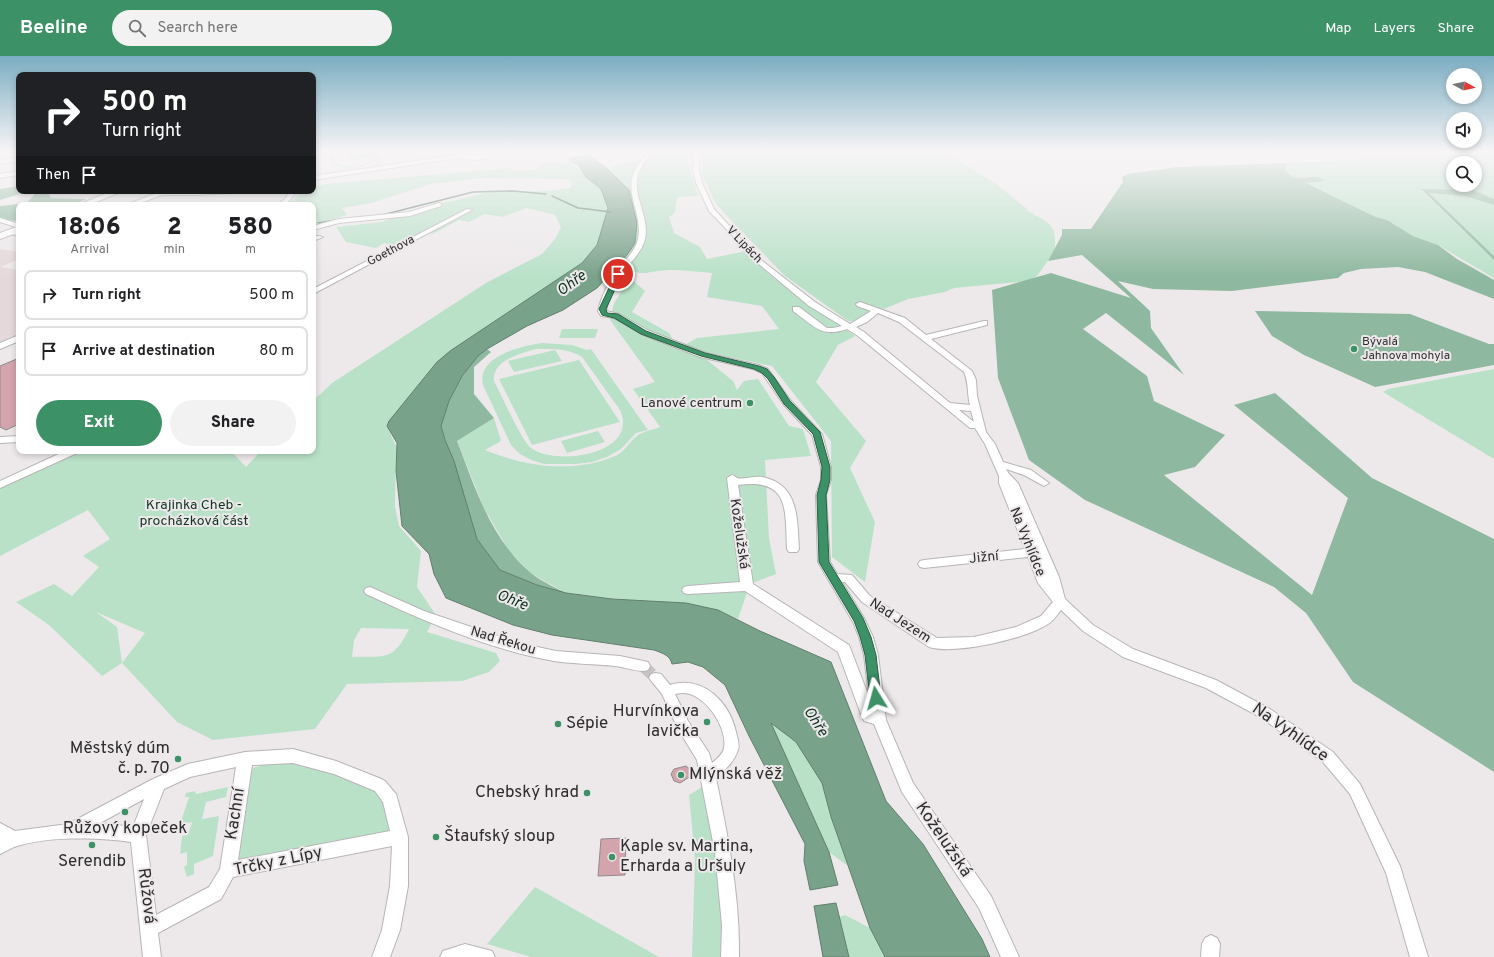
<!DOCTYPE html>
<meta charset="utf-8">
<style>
:root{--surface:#fff;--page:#f2f2f2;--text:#202124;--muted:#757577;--line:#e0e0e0;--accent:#3c9266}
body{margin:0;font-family:Overpass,sans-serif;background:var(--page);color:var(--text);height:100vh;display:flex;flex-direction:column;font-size:15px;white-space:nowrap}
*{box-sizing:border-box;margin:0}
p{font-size:13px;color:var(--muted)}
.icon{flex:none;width:22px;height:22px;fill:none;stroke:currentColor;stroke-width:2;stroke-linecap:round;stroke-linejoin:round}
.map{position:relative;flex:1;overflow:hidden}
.panel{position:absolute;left:16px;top:146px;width:300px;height:252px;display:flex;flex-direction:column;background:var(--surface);border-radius:8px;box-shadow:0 2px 6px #0003}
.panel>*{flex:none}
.hud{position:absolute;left:16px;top:16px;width:300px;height:122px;border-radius:8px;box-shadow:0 2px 6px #0003;background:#202124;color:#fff;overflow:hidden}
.needle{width:26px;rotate:98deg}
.fabs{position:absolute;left:1446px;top:12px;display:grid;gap:8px}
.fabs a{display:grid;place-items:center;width:36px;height:36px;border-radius:50%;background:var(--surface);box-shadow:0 2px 6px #0003;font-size:20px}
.pin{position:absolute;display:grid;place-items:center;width:34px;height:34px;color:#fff;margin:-17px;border:2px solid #fff;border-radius:50%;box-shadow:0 1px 4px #0007}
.me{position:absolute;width:44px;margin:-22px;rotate:352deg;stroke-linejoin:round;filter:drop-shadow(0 0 3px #0008)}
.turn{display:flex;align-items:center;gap:14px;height:84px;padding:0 20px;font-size:18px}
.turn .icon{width:52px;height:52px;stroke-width:2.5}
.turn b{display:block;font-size:28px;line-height:34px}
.then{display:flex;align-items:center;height:38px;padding:0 20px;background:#0003;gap:8px;font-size:15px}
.eta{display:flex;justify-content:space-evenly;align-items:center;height:68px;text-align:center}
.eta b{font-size:24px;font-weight:800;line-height:28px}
.button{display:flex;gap:8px;margin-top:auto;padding:8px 20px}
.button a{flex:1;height:46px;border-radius:24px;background:var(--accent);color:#fff;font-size:16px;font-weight:800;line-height:46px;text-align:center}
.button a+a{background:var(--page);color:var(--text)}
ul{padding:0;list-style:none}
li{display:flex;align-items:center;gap:12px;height:50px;margin:0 8px 6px;padding:0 12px;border:2px solid var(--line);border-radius:8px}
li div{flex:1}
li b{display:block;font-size:15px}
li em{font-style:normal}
header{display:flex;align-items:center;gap:24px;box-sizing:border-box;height:56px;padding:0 20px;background:var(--accent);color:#fff}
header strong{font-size:19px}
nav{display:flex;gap:22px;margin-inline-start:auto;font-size:14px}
.search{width:280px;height:36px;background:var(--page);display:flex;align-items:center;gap:10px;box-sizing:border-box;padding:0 14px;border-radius:22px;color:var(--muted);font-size:15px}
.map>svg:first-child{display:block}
.built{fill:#e4d8da}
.green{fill:#b9e1c8;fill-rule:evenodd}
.forest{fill:#8eb89f}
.water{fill:#79a28a;stroke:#627f6e}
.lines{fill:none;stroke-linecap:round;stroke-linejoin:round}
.stream{stroke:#627f6e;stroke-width:1.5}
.building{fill:#d4a4ad;stroke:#8f8b8c}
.minor-tunnel{stroke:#c7c3c4;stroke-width:12;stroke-dasharray:12 6;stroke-linecap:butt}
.minor-casing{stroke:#b8b5b5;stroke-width:2}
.tertiary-casing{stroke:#b8b5b5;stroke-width:2}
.minor{fill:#fff;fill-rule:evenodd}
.tertiary{fill:#fff;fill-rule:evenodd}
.route{fill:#3c9266;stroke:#275f42}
.poi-dot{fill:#3c9266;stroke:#ede9ea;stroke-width:1.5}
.labels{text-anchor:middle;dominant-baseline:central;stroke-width:4;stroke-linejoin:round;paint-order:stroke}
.far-street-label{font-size:12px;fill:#2e2c2d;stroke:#ede9ea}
.far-poi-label{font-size:12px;fill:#2e2c2d;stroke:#ede9ea;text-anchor:start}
.poi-label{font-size:14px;fill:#2e2c2d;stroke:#ede9ea;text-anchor:end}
.park-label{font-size:14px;fill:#0e3220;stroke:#ede9ea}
.street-label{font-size:14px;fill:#2e2c2d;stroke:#ede9ea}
.water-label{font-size:15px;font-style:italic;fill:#0d311f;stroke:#ede9ea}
.near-poi-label{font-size:17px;fill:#2e2c2d;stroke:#ede9ea;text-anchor:start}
.near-street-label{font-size:17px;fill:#2e2c2d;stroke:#ede9ea}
</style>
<header>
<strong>Beeline</strong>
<div class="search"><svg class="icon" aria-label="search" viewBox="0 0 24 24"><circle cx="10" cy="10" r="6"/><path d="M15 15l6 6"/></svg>Search here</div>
<nav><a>Map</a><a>Layers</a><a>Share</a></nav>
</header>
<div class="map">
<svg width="1494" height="901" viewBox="0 0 1494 901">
<rect width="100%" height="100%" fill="#ede9ea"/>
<path class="built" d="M0 193 19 196V203L1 211 19 214V279L0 287Z"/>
<path class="green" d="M330 96H334L336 107C346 112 367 111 375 102L374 96H378L381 108 377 109 376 105C364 111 344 115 332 108Z
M349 96H373L374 101 350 104Z
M655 96H701L702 100 704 96H946L996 128 1027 153 1026 154 1044 164 1050 169 1054 175 1055 183V195L1037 220 1028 225 954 232 945 236 908 243 884 253 872 251 867 253 870 255C863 261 857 266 848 265L784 219 726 159 715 146 702 118V100H686L698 140 677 141 675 157 669 161 674 177 700 191 707 203 746 195 772 221 855 280 838 289 816 326 866 385 850 412 875 466 865 526 832 501 831 385 772 310 695 294 733 325 737 334 744 325 758 323 789 370 803 373 811 400 765 404 769 482 776 518 750 528 738 563 718 554 612 543 566 537 532 518 509 495 484 452 457 385 494 362 501 385 485 394C526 411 576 418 617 399 625 395 630 385 637 380 643 375 653 374 660 371L633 333 655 326 610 264 614 247 630 222 645 235 632 256 669 277 678 293 697 282 779 273 762 250 707 241 712 217C699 216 685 214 671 214 646 214 644 224 619 208L635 187 631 145 629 134 609 111 654 100Z
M1450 96H1494V143L1473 134H1421L1494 204V222L1438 189 1413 180 1387 164 1376 161 1305 127 1325 125C1322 124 1318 122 1315 121 1302 119 1294 128 1285 113L1287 109 1284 107 1421 101H1445L1454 98ZM1453 107H1475V129H1453Z
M566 103 579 108 586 121 601 133 608 147V157L597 189 582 207 505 258 387 370 396 390 395 451 399 470 421 495 417 531 436 559 427 576 496 597 500 605 489 616 462 625 347 628 315 673 213 684 177 666 122 607 102 620 49 569 16 546 54 528 72 540 99 511 83 500 110 483 88 454 0 500V432L77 395H231L246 411 261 395H313V345L332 327 486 227 542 198 555 183 561 171 555 159 527 152 502 161 485 158 469 166 459 164 433 178 425 176 398 190 384 187 376 192 346 186 336 171 382 166 409 155 490 136 547 135 571 132 572 127 569 123 482 122 431 128 371 147 342 152 347 159 313 169V149H284L288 148 297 140 298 135H313V131L326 128 510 112 513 115 534 114 545 106 563 107ZM96 556 145 577 122 607 117 571ZM361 572 409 573C393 606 384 600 352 601L354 584Z
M1429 137 1465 140 1494 149V200Z
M562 273H598L595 282H559Z
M542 287 572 289 587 294 591 293 648 374 636 377 621 393 607 401 592 406 576 408H544L531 404 520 398 511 389 483 329C476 300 522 290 542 287ZM536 293C552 293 568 292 582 301L620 354C640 398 556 411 531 392 521 384 501 338 494 325 492 304 522 297 536 293Z
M555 294 562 305 514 316 508 305Z
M579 304 620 366 532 389 499 323Z
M1494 313V403L1383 336 1388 333Z
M598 375 605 386 567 397 561 385Z
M771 667 796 685 822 727 831 761 848 810 829 796Z
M293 700 380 730 400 781 228 814 253 712Z
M228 731 226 741 206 746 202 763 219 760 213 800 194 808V818L187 821 184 811 187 809V796L180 798 182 780 188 779 192 766 180 769 189 741H185L186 737 195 735 196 738Z
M702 731 721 815V901H692L695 803 689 739Z
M535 831 659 901H531L487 888Z
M845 859 870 872 885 901H849L839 861Z"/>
<path class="forest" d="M1284 107 1287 109 1285 113C1296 132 1314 113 1325 125L1306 127 1355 151 1376 161 1387 164 1413 180 1438 189 1457 203 1494 224V243L1425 216 1398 211 1361 213 1344 217 1338 222 1232 235 1153 233 1118 225 1150 255 1151 272 1184 319 1106 257 1083 273 1147 320 1154 345 1225 379 1195 411 1164 419 1312 539 1348 442 1234 349 1275 337 1372 422 1494 483V716L1353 626 1306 557 1274 531 1085 444 1029 404 998 322 992 234 1051 217 1131 242 1082 199 1048 205 1062 179V173H1091L1123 126 1122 121 1128 118 1177 111Z
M19 130V135H30L0 144V133Z
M1421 133 1473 134 1494 143V149L1465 140 1429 137 1494 200V204Z
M48 137 51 142 86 143 76 148 19 149V158L17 159 19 161V165L0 164V150L27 147 35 138Z
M1255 255 1410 258 1489 288H1494V309L1375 331 1304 299 1272 280Z
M487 293 491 296 474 311V338L494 362 457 385C475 431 491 484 531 517 541 525 554 531 566 537L537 529 500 514 477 483 445 384 441 370 449 345 462 320 478 300Z"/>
<path class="water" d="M588 99 609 114 629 134 637 167 635 187 627 199 597 232 563 254 527 270 487 293 478 300 462 320 449 345 441 370 445 384 454 405 477 483 500 514 537 529 566 537 612 543 686 547 718 554 760 575 831 606 886 745 923 788 982 883 990 901H885L870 872 831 761 822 727 796 686 771 667 829 796 838 829 810 834 804 805 805 788 749 680 725 629 703 611 688 606 672 608C670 599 662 597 654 594L552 579 513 569 446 542 434 518 429 498 402 470 396 415 397 387 387 370 389 365 437 306 450 295 582 207 597 189 608 152 601 133 586 121 578 108 572 106 569 103Z
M836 847 849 901H823L814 850Z"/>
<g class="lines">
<path class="stream" d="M552 140 578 152
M579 152 611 156
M382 159 473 136 513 135 546 138
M318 167 336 164"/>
</g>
<path class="building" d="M19 302V368L6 374 0 371V310Z
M686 710 692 715 691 720 680 727 674 725 671 718 674 713Z
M626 782 625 819 598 820 601 783Z"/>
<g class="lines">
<path class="minor-tunnel" d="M643 610 656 622"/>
<g class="minor-casing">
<path id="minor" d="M460 96H465L463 99 475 100 514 96 518 97 475 104 458 102 313 124V120L450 100 456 99Z
M648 96H653C647 103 641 110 638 119 632 140 650 161 645 183 642 197 629 207 622 218 614 229 608 243 606 255L619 258 647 274 706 297 759 309 768 313 791 345 822 378 831 411V424L826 439 830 506 837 518 852 519 870 540 937 582 974 581 1016 571 1041 560 1053 546 1038 527 1028 501 924 512 920 511 918 508 920 505 924 504 1025 493 999 427V420L985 388 975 372H970L858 280 847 273C821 282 814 270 793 255V251H799L827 272H833L842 270 809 250 748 199 732 179 709 155 696 127 693 113 694 96H699V113L702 127 714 153 736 177 752 197 815 246 850 268 871 255 857 250 856 248 860 246 905 262 926 279 984 265H987V269L931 283 972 315 976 324 977 340 986 376 995 388 1003 406 1031 414 1049 427 1044 430 1024 419 1006 413 1009 418 1018 427 1059 521 1065 543 1093 569 1133 593 1216 624 1270 653 1333 696 1360 728 1400 810 1428 901H1410L1386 817 1350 738 1323 706 1260 661 1206 632 1123 601 1083 575 1061 554C1057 559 1054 564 1048 568 1025 583 956 599 929 591L862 546 845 526H842L864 562 873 581 878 599 886 664 913 727 991 840 1019 901H1001L979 852 902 736 874 668 864 665 862 661 838 596 745 535 688 538 684 537 682 534 684 531 688 530 740 526 727 422 732 419C734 419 735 421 737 422 741 424 755 420 762 421 799 428 797 462 799 493L797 496H789L787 493C785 453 790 422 738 429L753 528 849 589 869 641 864 599 859 581 853 566 818 506 816 439 821 424V411L812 379 784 349 762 317 753 313 700 301 641 278 614 262 601 260 598 255C601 242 608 227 616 216 624 205 635 196 638 183 643 161 626 139 633 119 636 110 642 103 648 96ZM878 257 899 266 964 316C969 327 967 338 970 349L950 347 864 276 856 271 867 266ZM959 354 971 355 974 366Z
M19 101V105L0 108V104Z
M19 115V119L0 122V118Z
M142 135H234L231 137 198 139H162L135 149H126L154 138Z
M286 135H292L294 139C288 147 284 149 275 149L284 144 288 139Z
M439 147 441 148V150L410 160 339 167 313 174V170L339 163 409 156Z
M467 153 472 154 313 238V233Z
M0 162 19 168V172L0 166Z
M9 175 19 176V180L9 177Z
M318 180 323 181 313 185V181Z
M19 279V285L0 293V287Z
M19 380V386L0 387V381Z
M65 395H78L77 397 0 432V425Z
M370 531 424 555 519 587 556 595 620 600 648 606 650 610 648 614C638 617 626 611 615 610 595 608 574 608 554 605 491 594 424 565 366 538L364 535 366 532Z
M656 617 661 618 670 629C702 619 729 645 736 676 737 681 740 688 738 694 734 706 725 714 716 722 728 781 740 840 739 901H721L722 869 715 796 697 704 678 673 662 638 649 622 651 618ZM682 637C704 636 728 671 724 692 723 698 717 703 712 707L709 697 688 665 675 638Z
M293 693 336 705 379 722 385 725 396 738 408 781V830L400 874 390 901H372L382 874 390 830 392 790 233 821 221 843 158 877 161 901H143L131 786C99 781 44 780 14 791 9 793 5 796 0 798V767L15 775 68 768 153 723 188 708 245 696ZM293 707 334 718 375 735 383 746 390 775 238 804 252 709ZM236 711 220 813 209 831 156 859 146 779 164 733 190 721ZM144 743 133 771 100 767Z
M1211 879 1217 882 1220 888 1219 901H1201L1202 888 1205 882Z
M465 888 492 895 495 901H440L443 895Z"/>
</g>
<g class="tertiary-casing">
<path id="tertiary" d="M112 135H123L89 149H78Z
M19 170V176L0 183V177Z"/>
</g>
<use href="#minor" class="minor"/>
<use href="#tertiary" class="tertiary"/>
</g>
<linearGradient id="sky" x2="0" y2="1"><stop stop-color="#7badc2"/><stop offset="0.43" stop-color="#f7f5f6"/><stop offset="1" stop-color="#f7f5f6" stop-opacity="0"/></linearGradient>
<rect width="1494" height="222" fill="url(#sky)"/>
<path class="route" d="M616 217 622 218 606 253 607 257 618 258 646 275 705 297 759 310 767 313 774 321 790 345 820 376 830 411V424L826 439 829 506 863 562 871 581 876 599 881 642 880 645 876 646 871 645 870 642 865 599 860 581 854 565 819 506 817 439 821 424 822 411 813 378 784 348 768 323 762 317 754 313 701 300 641 278 614 262 602 259 599 253Z"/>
<g class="poi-dot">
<circle cx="1354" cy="293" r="4"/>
<circle cx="750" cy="347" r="4"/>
<circle cx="707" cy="666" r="4"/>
<circle cx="558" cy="668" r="4"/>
<circle cx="178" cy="703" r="4"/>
<circle cx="681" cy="719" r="4"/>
<circle cx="587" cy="737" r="4"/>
<circle cx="125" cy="756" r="4"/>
<circle cx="436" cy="781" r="4"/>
<circle cx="92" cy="789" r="4"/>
<circle cx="612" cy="801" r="4"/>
</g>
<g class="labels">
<g class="far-street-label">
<text transform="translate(744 189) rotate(46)">V Lipách</text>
<text transform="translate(391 195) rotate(-28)">Goethova</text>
</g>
<g class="far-poi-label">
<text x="1362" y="286">Bývalá<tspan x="1362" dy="14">Jahnova mohyla</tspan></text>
</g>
<g class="poi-label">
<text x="742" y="347">Lanové centrum</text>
</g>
<g class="park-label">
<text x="194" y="449">Krajinka Cheb -<tspan x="194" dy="16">procházková část</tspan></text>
</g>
<g class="street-label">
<text transform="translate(739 478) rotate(82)">Koželužská</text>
<text transform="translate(1027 486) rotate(68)">Na Vyhlídce</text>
<text transform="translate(984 502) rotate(-6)">Jižní</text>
<text transform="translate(900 565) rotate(33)">Nad Jezem</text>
<text transform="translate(503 585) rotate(17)">Nad Řekou</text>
</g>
<g class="water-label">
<text transform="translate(572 228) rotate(-36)">Ohře</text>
<text transform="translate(512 545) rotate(21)">Ohře</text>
<text transform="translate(815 666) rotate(57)">Ohře</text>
</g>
<g class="near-poi-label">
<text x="699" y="656" text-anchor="end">Hurvínkova<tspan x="699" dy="20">lavička</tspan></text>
<text x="566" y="668">Sépie</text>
<text x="170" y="693" text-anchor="end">Městský dúm<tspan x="170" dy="20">č. p. 70</tspan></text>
<text x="689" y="719">Mlýnská věž</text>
<text x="579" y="737" text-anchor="end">Chebský hrad</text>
<text x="125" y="773" text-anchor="middle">Růžový kopeček</text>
<text x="444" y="781">Štaufský sloup</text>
<text x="620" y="791">Kaple sv. Martina,<tspan x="620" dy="20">Erharda a Uršuly</tspan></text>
<text x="92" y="806" text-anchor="middle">Serendib</text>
</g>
<g class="near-street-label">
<text transform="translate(1290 677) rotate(35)">Na Vyhlídce</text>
<text transform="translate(236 758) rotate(-81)">Kachní</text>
<text transform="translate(943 784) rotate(56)">Koželužská</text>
<text transform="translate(278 806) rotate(-12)">Trčky z Lípy</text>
<text transform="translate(146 840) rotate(83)">Růžová</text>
</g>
</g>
</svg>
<div class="fabs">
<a><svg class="needle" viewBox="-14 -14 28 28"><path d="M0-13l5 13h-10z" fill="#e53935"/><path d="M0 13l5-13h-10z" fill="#757577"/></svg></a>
<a><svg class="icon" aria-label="sound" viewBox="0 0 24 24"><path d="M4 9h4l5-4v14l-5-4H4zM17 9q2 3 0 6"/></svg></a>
<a><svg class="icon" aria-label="search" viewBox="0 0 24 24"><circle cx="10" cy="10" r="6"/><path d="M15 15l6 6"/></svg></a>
</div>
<div class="pin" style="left:618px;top:218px;background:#d93025"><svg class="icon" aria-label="arrive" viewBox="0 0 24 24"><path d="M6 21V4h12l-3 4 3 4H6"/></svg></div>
<svg class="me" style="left:876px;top:642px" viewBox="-20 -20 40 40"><path d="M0-17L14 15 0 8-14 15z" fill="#3c9266" stroke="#fff" stroke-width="4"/></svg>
<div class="hud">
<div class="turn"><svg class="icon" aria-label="right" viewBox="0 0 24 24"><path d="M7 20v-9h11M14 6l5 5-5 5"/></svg><div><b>500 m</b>Turn right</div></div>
<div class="then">Then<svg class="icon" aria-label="arrive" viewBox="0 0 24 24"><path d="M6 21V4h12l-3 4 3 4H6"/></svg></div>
</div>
<section class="panel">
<div class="eta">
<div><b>18:06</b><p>Arrival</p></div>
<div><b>2</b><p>min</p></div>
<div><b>580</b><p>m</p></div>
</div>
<ul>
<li><svg class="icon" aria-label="right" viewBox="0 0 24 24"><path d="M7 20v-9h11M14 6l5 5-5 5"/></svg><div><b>Turn right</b></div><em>500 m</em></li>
<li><svg class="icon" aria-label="arrive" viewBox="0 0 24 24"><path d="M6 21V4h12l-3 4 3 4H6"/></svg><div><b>Arrive at destination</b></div><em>80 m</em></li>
</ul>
<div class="button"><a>Exit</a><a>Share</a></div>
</section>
</div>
